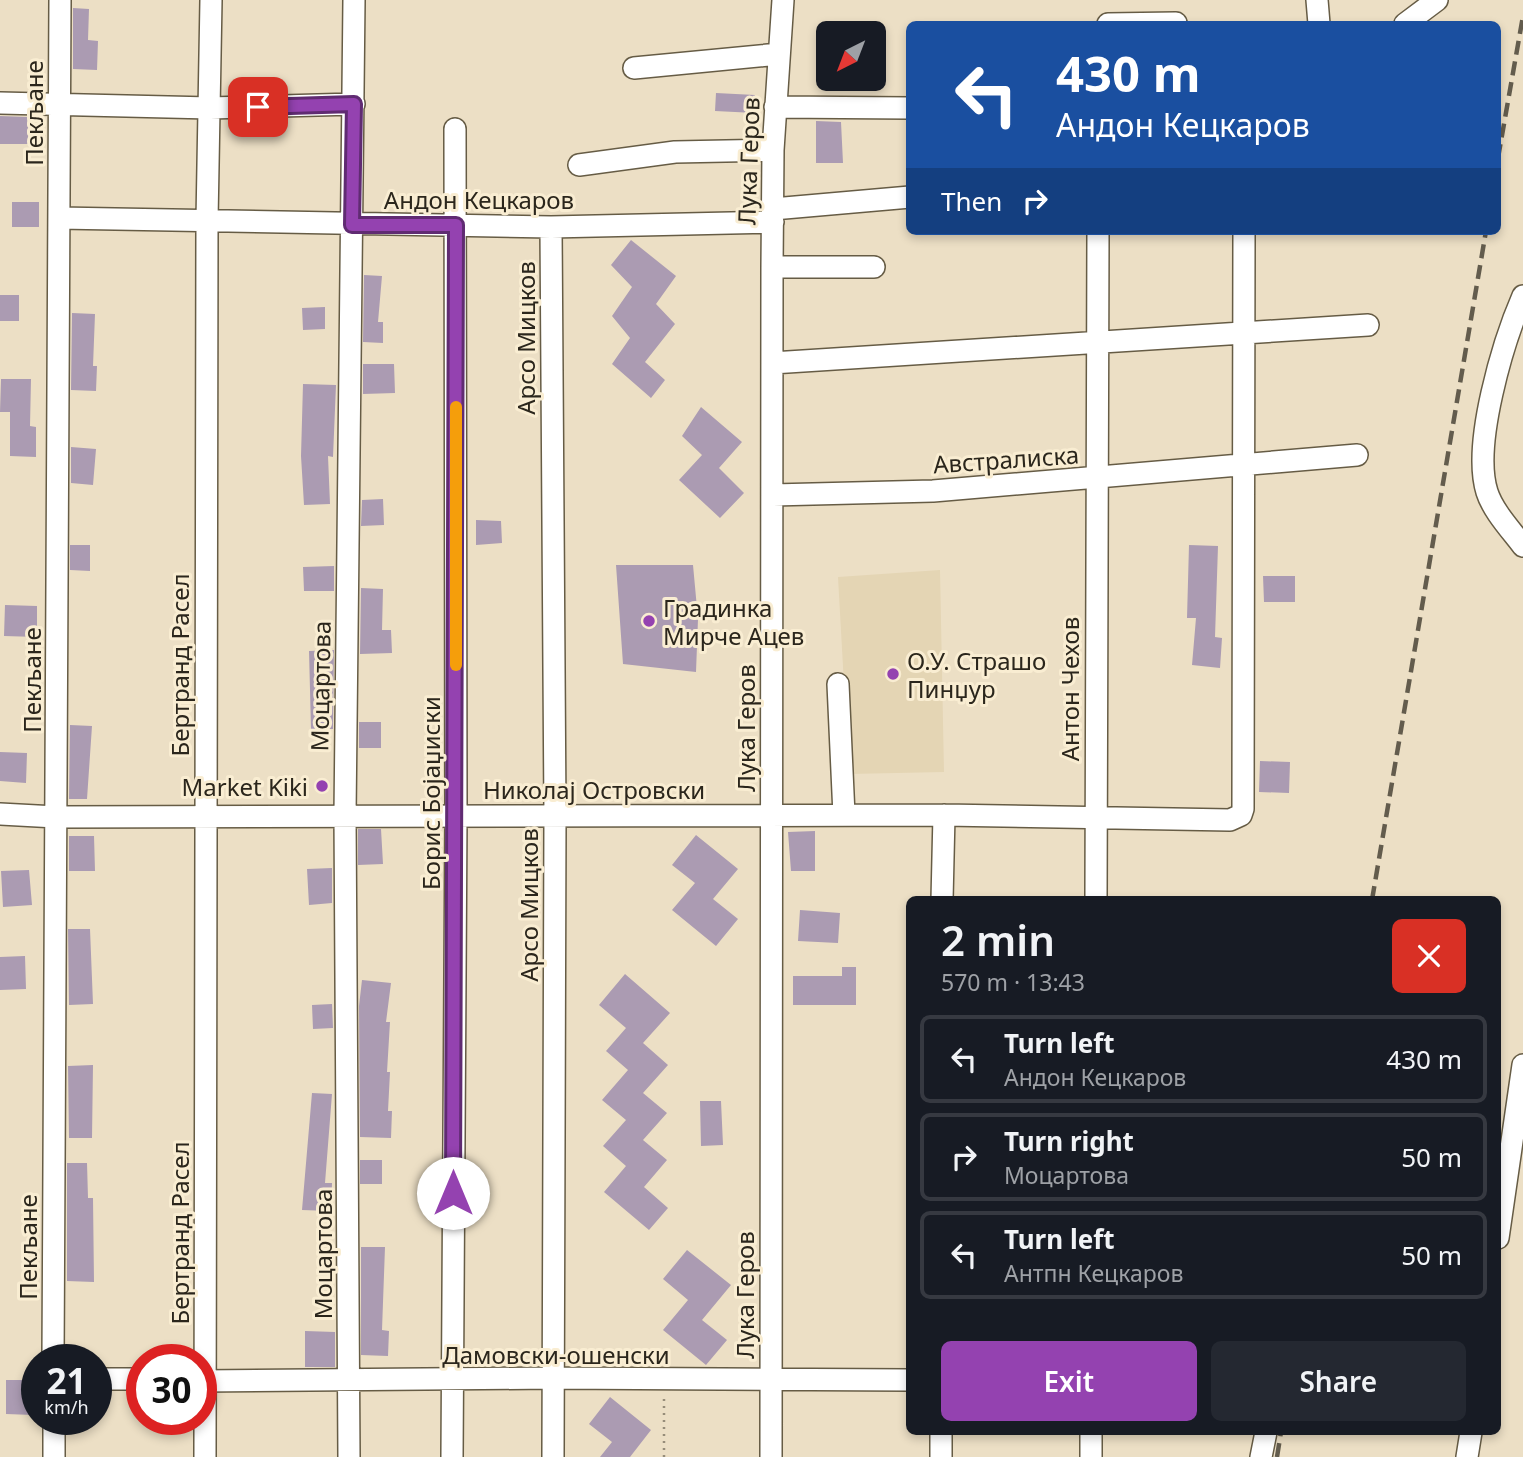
<!DOCTYPE html>
<meta charset="utf-8">
<style>
:root{--surface:#171b24;--page:#242831;--text:#f1f3f6;--muted:#9ea1a6;--line:#363941;--accent:#9442b0}
body{margin:0;font-family:"Noto Sans",sans-serif;background:var(--page);color:var(--text);height:100vh;display:flex;flex-direction:column;font-size:26px;white-space:nowrap}
*{box-sizing:border-box;margin:0}
p{font-size:23px;color:var(--muted)}
.icon{flex:none;width:38px;height:38px;fill:none;stroke:currentColor;stroke-width:2;stroke-linecap:round;stroke-linejoin:round}
.map{position:relative;flex:1;overflow:hidden}
.side{position:absolute;left:906px;top:896px;width:595px;height:539px;display:flex;flex-direction:column;background:var(--surface);border-radius:10px;box-shadow:0 4px 10px #0003}
.side>*{flex:none}
.top-card{position:absolute;left:906px;top:21px;width:595px;height:214px;border-radius:10px;box-shadow:0 4px 10px #0003;background:#1a4fa0;color:#fff;overflow:hidden}
.needle{width:46px;rotate:222deg}
.tools{position:absolute;left:816px;top:21px;display:grid;gap:14px}
.tools a{display:grid;place-items:center;width:70px;height:70px;border-radius:10px;background:var(--surface);box-shadow:0 4px 10px #0003;font-size:35px}
.speed{position:absolute;left:21px;top:1344px;display:flex;gap:14px;font-size:35px;font-weight:700;text-align:center}
.speed>*{display:grid;place-content:center;width:91px;height:91px;border-radius:50%;background:var(--surface);box-shadow:0 4px 10px #0003;line-height:1}
.speed small{font-size:18px;font-weight:400}
.speed .limit{border:10px solid #d22;background:#fff;color:#111}
.pin{position:absolute;display:grid;place-items:center;width:60px;height:60px;color:#fff;margin:-30px;border-radius:14px;box-shadow:0 4px 10px #0006}
.me{position:absolute;width:77px;margin:-38px;rotate:0deg;stroke-linejoin:round;filter:drop-shadow(0 0 5px #0008)}
.turn{display:flex;align-items:center;gap:24px;height:147px;padding:0 35px;font-size:32px}
.turn .icon{width:91px;height:91px;stroke-width:2.5}
.turn b{display:block;font-size:49px;line-height:60px}
.then{display:flex;align-items:center;height:66px;padding:0 35px;background:#0003;gap:14px;font-size:26px}
.round{display:grid;place-items:center;flex:none;width:74px;height:74px;border-radius:10px;background:var(--page)}
.head{display:flex;align-items:center;justify-content:space-between;height:119px;padding:0 35px}
h1{font-size:42px;font-weight:600;line-height:52px}
.button{display:flex;gap:14px;margin-top:auto;padding:14px 35px}
.button a{flex:1;height:80px;border-radius:10px;background:var(--accent);color:#fff;font-size:28px;font-weight:600;line-height:80px;text-align:center}
.button a+a{background:var(--page);color:var(--text)}
ul{padding:0;list-style:none}
li{display:flex;align-items:center;gap:21px;height:88px;margin:0 14px 10px;padding:0 21px;border:4px solid var(--line);border-radius:10px}
li div{flex:1}
li b{display:block;font-size:26px}
li em{font-style:normal}
.map>svg:first-child{display:block}
.built{fill:#e4d5b4}
.building{fill:#ab9bb2}
.lines{fill:none;stroke-linecap:round;stroke-linejoin:round}
.minor-casing{stroke:#665c45;stroke-width:24}
.path{stroke:#968d7a;stroke-width:2.5;stroke-dasharray:2 5;stroke-linecap:butt}
.minor{stroke:#fff;stroke-width:21}
.rail{stroke:#635c4d;stroke-width:4.5;stroke-dasharray:14 7;stroke-linecap:butt}
.route-casing{stroke:#602b72;stroke-width:18}
.route{stroke:#9442b0;stroke-width:12}
.slow{stroke:#f59e0b;stroke-width:12}
.poi-dot{fill:#9442b0;stroke:#f9edd2;stroke-width:2.5}
.labels{text-anchor:middle;dominant-baseline:central;stroke-width:6;stroke-linejoin:round;paint-order:stroke}
.street-label{font-size:24px;fill:#2b261c;stroke:#f9edd2}
.poi-label{font-size:24px;fill:#2b261c;stroke:#f9edd2;text-anchor:start}
</style>
<div class="map">
<svg width="1523" height="1457" viewBox="0 0 1523 1457">
<rect width="100%" height="100%" fill="#ecdfc5"/>
<path class="built" d="M940 570 944 772 849 774 838 577Z"/>
<path class="building" d="M73 8 89 9 88 40 98 41 97 70 73 69Z
M716 93 755 95V113L715 111Z
M0 116 28 117V144H0Z
M816 121 841 122 843 163H816Z
M12 202H39V227H12Z
M631 240 676 276 656 304 675 324 645 362 665 380 651 398 612 364 630 338 612 316 632 287 611 265Z
M364 275 382 276 378 322H383V343L363 342Z
M0 295H19V321H0Z
M325 307V329L303 330 302 308Z
M72 313 95 314 93 366H97L96 391 71 390Z
M363 364H394L395 393 363 394Z
M1 379H31L30 426 36 427V457L10 456V412H0Z
M303 384 336 385 333 457 328 456 330 504 304 505 301 456Z
M701 407 742 442 719 468 744 493 720 518 679 480 702 455 682 436Z
M71 447 96 449 93 485 71 483Z
M383 499 384 525 361 526 362 500Z
M476 520 501 521 502 543 476 545Z
M70 545H90V571L70 570Z
M1189 545 1218 546 1215 637 1222 638 1220 668 1192 665 1196 618H1187Z
M616 565H693L698 619 696 672 623 664Z
M334 566V591H304L303 567Z
M1263 576H1295V602H1264Z
M361 588 383 589 382 630H391L392 653 360 654Z
M5 605 37 606V637L4 636Z
M334 650 333 729H311L309 651Z
M359 722H381V748H359Z
M70 725 92 726 87 799H69Z
M0 752 27 753 26 783 0 781Z
M1260 761 1290 762 1289 793 1259 792Z
M358 829H381L383 864 358 865Z
M815 831V871H791L788 832Z
M696 835 738 869 713 899 738 919 716 946 672 910 695 883 672 865Z
M69 836H94L95 871H69Z
M332 868V903L309 905 307 869Z
M29 870 32 905 3 907 1 871Z
M800 910 840 913 838 943 798 941Z
M68 929H90L93 1004 69 1005Z
M25 956 26 989 0 990V957Z
M842 967H856V1005H793V976H842Z
M625 974 670 1013 643 1043 668 1065 643 1093 667 1113 643 1140 667 1160 644 1187 668 1208 649 1230 604 1192 626 1166 603 1146 626 1120 602 1100 628 1070 606 1051 626 1028 599 1005Z
M362 980 391 983 386 1022H390L387 1072H390L388 1111H392L391 1138 360 1137 359 1006Z
M332 1004 333 1028 313 1029 312 1005Z
M93 1065 92 1138H69L68 1066Z
M312 1093 332 1094 325 1183H332L331 1211 302 1210Z
M700 1101H721L723 1145 701 1146Z
M360 1160H382V1184H360Z
M67 1163H87L88 1198H93L94 1282 67 1281Z
M361 1247H385L382 1330 389 1331 388 1356 361 1355Z
M687 1250 731 1285 702 1320 727 1340 706 1365 663 1330 688 1300 663 1279Z
M305 1331 335 1332V1367H305Z
M6 1380H33V1415L6 1414Z
M610 1397 651 1430 630 1457H600L612 1442 589 1424Z"/>
<g class="lines">
<g class="minor-casing">
<path id="minor" d="M1317 0 1319 24
M1108 24 1176 23
M1405 24 1437 0
M634 68 779 54
M0 103 210 108 354 104
M775 107 910 108
M579 165 675 152 773 150
M773 209 910 197
M59 218 551 227 773 222
M551 227 555 815 553 1457
M772 267H874
M1523 296C1503 342 1472 445 1487 492 1493 511 1511 530 1523 546
M772 363 1368 325
M773 495 933 491 1357 455
M838 684 844 815
M0 814 56 817 944 815 1230 820 1241 815 1243 809 1244 231
M942 900 944 815
M1096 900 1098 231
M1498 1238 1523 1065
M53 1360 60 0
M96 1379H142
M201 1381 553 1378 910 1380
M54 1419V1457
M941 1432V1457
M1091 1432V1457
M205 1457 207 220 211 0
M349 1457 345 815 354 0
M452 1457 456 816 455 129
M771 1457 772 267 773 150 783 0
M1261 1457 1266 1432
M1467 1457 1471 1432"/>
</g>
<path class="path" d="M664 1457V1397"/>
<use href="#minor" class="minor"/>
<path class="rail" d="M1498 158 1523 16
M1372 900 1486 231
M1277 1457 1281 1432"/>
</g>
<g class="lines">
<g class="route-casing">
<path id="route" d="M258 107 354 104 352 225H456L453 1193"/>
</g>
<use href="#route" class="route"/>
<path class="slow" d="M456 407V665"/>
</g>
<g class="poi-dot">
<circle cx="649" cy="621" r="7"/>
<circle cx="893" cy="674" r="7"/>
<circle cx="322" cy="786" r="7"/>
</g>
<g class="labels">
<g class="street-label">
<text transform="translate(33 113) rotate(-90)">Пекљане</text>
<text transform="translate(748 161) rotate(-88)">Лука Геров</text>
<text x="479" y="199">Андон Кецкаров</text>
<text transform="translate(525 338) rotate(-90)">Арсо Мицков</text>
<text transform="translate(1006 459) rotate(-4)">Австралиска</text>
<text transform="translate(179 665) rotate(-90)">Бертранд Расел</text>
<text transform="translate(31 680) rotate(-90)">Пекљане</text>
<text transform="translate(320 686) rotate(-89)">Моцартова</text>
<text transform="translate(1069 689) rotate(-90)">Антон Чехов</text>
<text transform="translate(745 728) rotate(-90)">Лука Геров</text>
<text x="594" y="789">Николај Островски</text>
<text transform="translate(430 793) rotate(-90)">Борис Бојаџиски</text>
<text transform="translate(528 905) rotate(-90)">Арсо Мицков</text>
<text transform="translate(179 1233) rotate(-90)">Бертранд Расел</text>
<text transform="translate(27 1247) rotate(-90)">Пекљане</text>
<text transform="translate(322 1254) rotate(-90)">Моцартова</text>
<text transform="translate(744 1295) rotate(-90)">Лука Геров</text>
<text x="556" y="1354">Дамовски-ошенски</text>
</g>
<g class="poi-label">
<text x="663" y="607">Градинка<tspan x="663" dy="28">Мирче Ацев</tspan></text>
<text x="907" y="660">О.У. Страшо<tspan x="907" dy="28">Пинџур</tspan></text>
<text x="308" y="786" text-anchor="end">Market Kiki</text>
</g>
</g>
</svg>
<div class="tools">
<a><svg class="needle" viewBox="-14 -14 28 28"><path d="M0-13l5 13h-10z" fill="#e53935"/><path d="M0 13l5-13h-10z" fill="#9ea1a6"/></svg></a>
</div>
<div class="speed"><div>21<small>km/h</small></div><div class="limit">30</div></div>
<div class="pin" style="left:258px;top:107px;background:#d93025"><svg class="icon" aria-label="arrive" viewBox="0 0 24 24"><path d="M6 21V4h12l-3 4 3 4H6"/></svg></div>
<svg class="me" style="left:453px;top:1193px" viewBox="-20 -20 40 40"><circle r="19" fill="#fff"/><path d="M0-13L10 11 0 6-10 11z" fill="#9442b0"/></svg>
<div class="top-card">
<div class="turn"><svg class="icon" aria-label="left" viewBox="0 0 24 24"><path d="M17 20v-9H6M10 6l-5 5 5 5"/></svg><div><b>430 m</b>Андон Кецкаров</div></div>
<div class="then">Then<svg class="icon" aria-label="right" viewBox="0 0 24 24"><path d="M7 20v-9h11M14 6l5 5-5 5"/></svg></div>
</div>
<section class="side">
<div class="head"><div><h1>2 min</h1><p>570 m · 13:43</p></div><a class="round" style="background:#d93025;color:#fff"><svg class="icon" aria-label="close" viewBox="0 0 24 24"><path d="M6 6l12 12M18 6L6 18"/></svg></a></div>
<ul>
<li><svg class="icon" aria-label="left" viewBox="0 0 24 24"><path d="M17 20v-9H6M10 6l-5 5 5 5"/></svg><div><b>Turn left</b><p>Андон Кецкаров</p></div><em>430 m</em></li>
<li><svg class="icon" aria-label="right" viewBox="0 0 24 24"><path d="M7 20v-9h11M14 6l5 5-5 5"/></svg><div><b>Turn right</b><p>Моцартова</p></div><em>50 m</em></li>
<li><svg class="icon" aria-label="left" viewBox="0 0 24 24"><path d="M17 20v-9H6M10 6l-5 5 5 5"/></svg><div><b>Turn left</b><p>Антпн Кецкаров</p></div><em>50 m</em></li>
</ul>
<div class="button"><a>Exit</a><a>Share</a></div>
</section>
</div>
